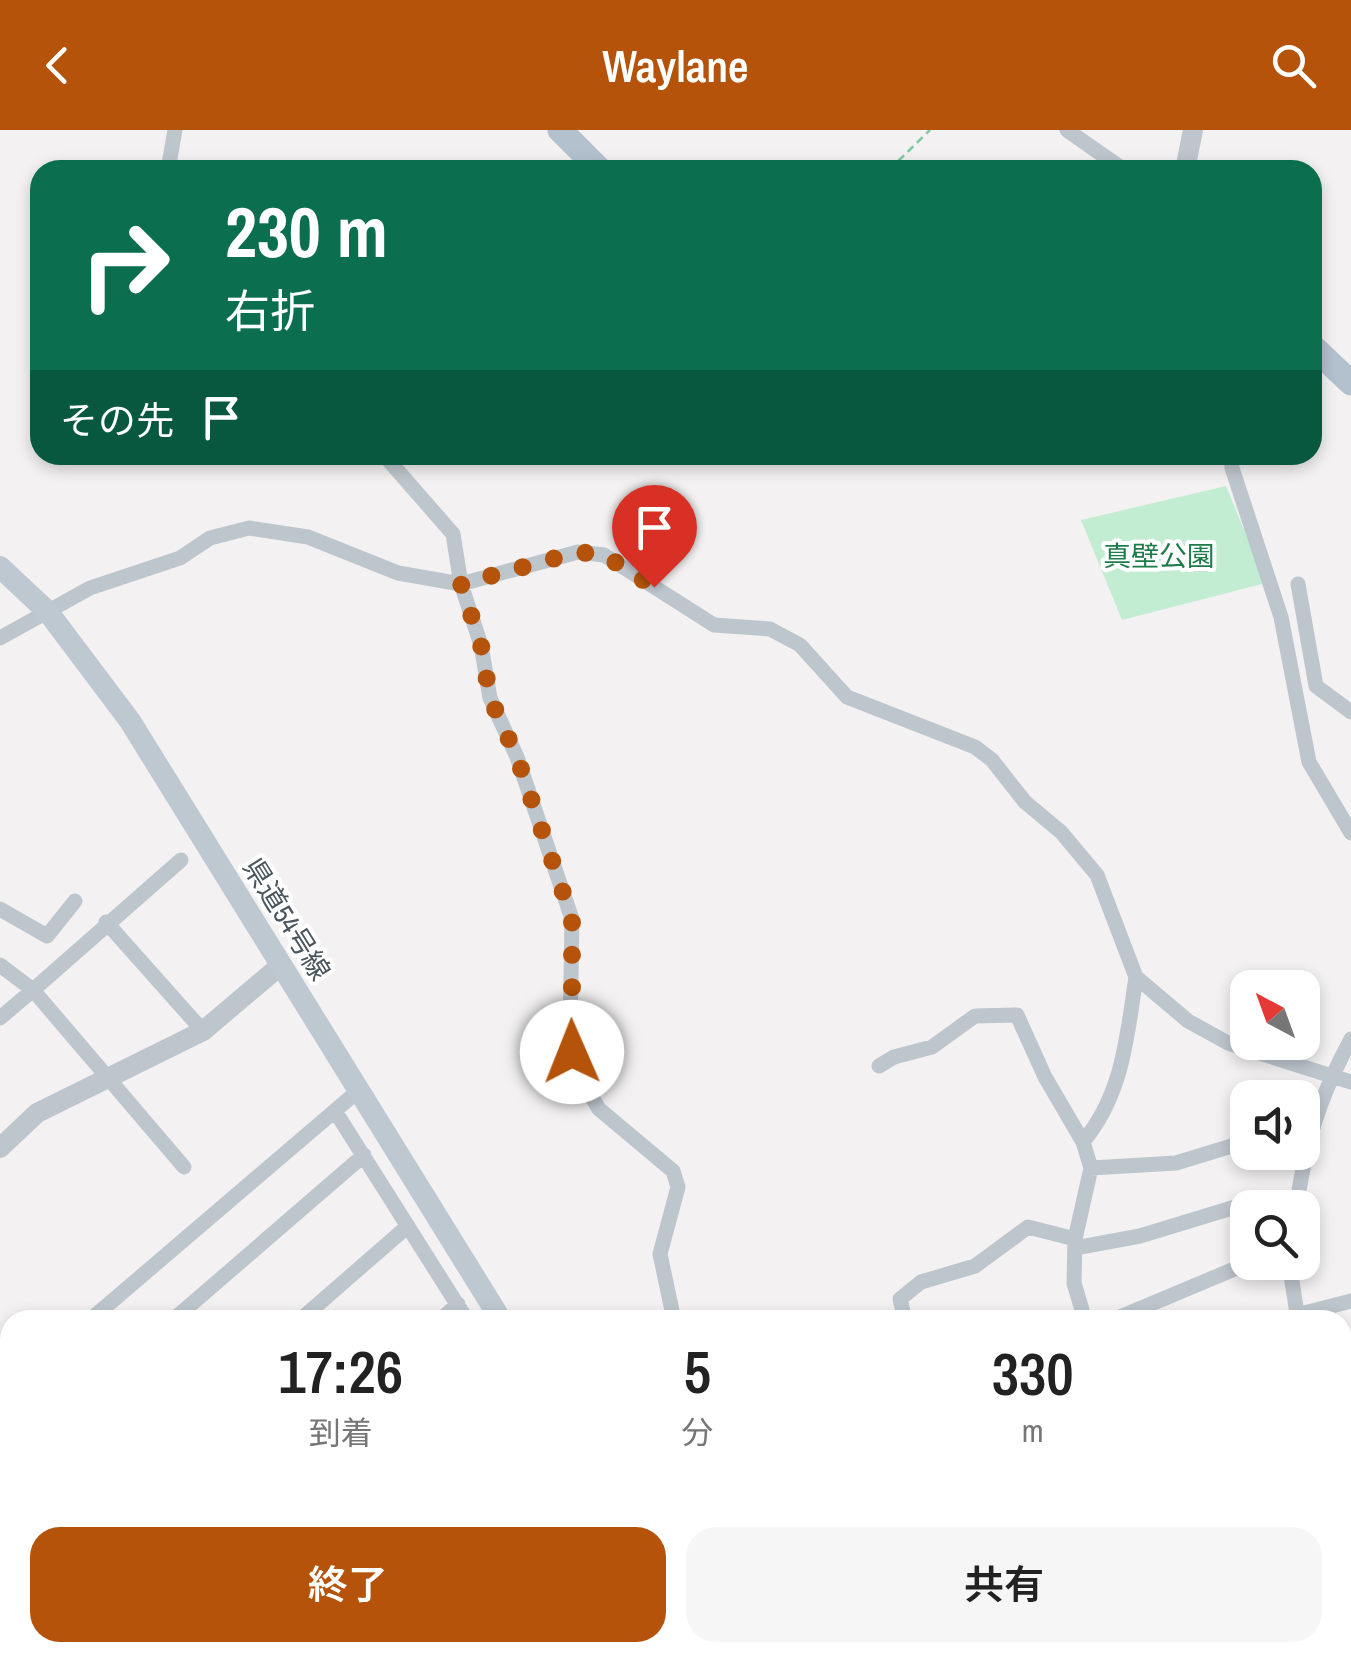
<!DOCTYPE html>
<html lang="ja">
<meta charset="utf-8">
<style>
:root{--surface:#fff;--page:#f6f6f6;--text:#222;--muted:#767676;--accent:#b45309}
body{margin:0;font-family:"Archivo Narrow","Noto Sans JP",sans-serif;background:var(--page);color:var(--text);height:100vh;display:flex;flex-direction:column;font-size:38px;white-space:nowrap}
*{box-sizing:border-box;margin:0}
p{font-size:32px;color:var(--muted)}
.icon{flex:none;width:55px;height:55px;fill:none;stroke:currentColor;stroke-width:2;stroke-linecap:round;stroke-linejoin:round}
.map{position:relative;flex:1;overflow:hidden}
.side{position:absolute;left:0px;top:1180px;width:1352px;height:352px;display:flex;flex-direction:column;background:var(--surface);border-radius:30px 30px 0 0;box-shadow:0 5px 15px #0003}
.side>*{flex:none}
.hud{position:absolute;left:30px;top:30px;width:1292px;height:305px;border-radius:30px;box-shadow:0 5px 15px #0003;background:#0b6e4f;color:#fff;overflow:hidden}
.needle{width:65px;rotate:319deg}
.controls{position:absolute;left:1230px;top:840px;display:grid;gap:20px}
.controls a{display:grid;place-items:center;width:90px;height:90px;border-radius:20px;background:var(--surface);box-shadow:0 5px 15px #0003;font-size:50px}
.pin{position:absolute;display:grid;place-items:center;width:85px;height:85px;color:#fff;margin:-102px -42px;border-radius:50% 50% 50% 0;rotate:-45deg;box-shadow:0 0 10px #0007}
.pin .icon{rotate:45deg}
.me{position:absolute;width:110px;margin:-55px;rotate:359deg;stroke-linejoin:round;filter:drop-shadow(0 0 8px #0008)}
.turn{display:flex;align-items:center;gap:35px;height:210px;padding:0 30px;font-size:45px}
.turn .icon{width:130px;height:130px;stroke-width:2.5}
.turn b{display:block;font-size:70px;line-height:85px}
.then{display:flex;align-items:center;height:95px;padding:0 30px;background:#0003;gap:20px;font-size:38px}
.eta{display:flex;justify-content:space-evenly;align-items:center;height:170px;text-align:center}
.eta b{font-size:60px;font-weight:600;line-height:70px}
.cta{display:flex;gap:20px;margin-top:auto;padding:20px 30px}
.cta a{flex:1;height:115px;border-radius:30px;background:var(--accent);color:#fff;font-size:40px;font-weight:600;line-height:115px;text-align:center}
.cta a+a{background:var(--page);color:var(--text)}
header{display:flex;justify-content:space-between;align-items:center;height:130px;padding:0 30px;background:var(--accent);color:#fff;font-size:45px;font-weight:600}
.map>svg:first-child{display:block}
.green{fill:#c3edd2}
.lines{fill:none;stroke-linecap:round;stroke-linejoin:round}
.path{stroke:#7dcaa1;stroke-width:2.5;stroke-dasharray:8 5;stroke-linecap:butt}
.service{stroke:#bec6cd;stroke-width:8}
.minor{stroke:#bec6cd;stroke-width:15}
.tertiary{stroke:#bec6cd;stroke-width:20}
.secondary{stroke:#bec8d1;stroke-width:22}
.primary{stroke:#b3c1ce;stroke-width:25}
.route{stroke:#b45309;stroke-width:18;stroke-dasharray:0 32.4}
.labels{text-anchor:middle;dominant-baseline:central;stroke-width:8;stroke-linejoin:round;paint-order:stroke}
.park-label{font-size:28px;fill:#1d7c49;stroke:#fff}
.street-label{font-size:28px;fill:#4a555d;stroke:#fff}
</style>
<header><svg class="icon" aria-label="back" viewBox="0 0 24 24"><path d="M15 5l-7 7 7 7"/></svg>Waylane<svg class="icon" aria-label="search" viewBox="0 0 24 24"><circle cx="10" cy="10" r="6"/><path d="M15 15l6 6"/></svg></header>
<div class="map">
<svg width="1351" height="1532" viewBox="0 0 1351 1532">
<rect width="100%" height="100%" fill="#f3f1f1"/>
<path class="green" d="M1226 356 1266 453 1122 490 1081 390Z"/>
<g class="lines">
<path class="path" d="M889 40 930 0
M0 1454 10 1465
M59 1522 67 1532
M3 1532 14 1522"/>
<path class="service" d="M1342 1345 1351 1344"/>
<path class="minor" d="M1067 0 1124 40
M168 40 175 0
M384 325 453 404 461 454 481 515 490 568 517 627 572 789 570 905 585 956 599 979 673 1041 678 1057 660 1124 674 1190
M1231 325 1232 338 1281 487 1309 632 1351 703
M1298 454 1316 556 1351 582
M0 508 90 458 180 428 210 408 249 398 308 407 398 443 461 454 578 422 604 425 714 495 770 499 800 515 847 567 975 617 992 630 1025 672 1061 702 1097 745 1136 847 1188 891 1228 913 1351 952
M0 779 47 806 75 771
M106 792 203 901
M0 835 33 860 181 730
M0 888 33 860 184 1037
M879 936 894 927 932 917 975 886 1017 885 1045 947 1083 1012
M335 981 467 1190
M1091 1038 1176 1033 1248 1011
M1296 1078C1307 1009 1318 970 1351 909
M1075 1109 1074 1153 1085 1190
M1075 1118 1140 1106 1245 1074 1297 1071
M1289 1132 1298 1190
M90 1190 358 961
M173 1190 364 1025
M300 1190 408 1096
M440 1190 458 1174
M905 1190 900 1169 921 1152 975 1136 1028 1097 1075 1109 1091 1038 1083 1012C1123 964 1127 906 1136 847
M1113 1190 1251 1132
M1277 1190 1351 1171
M1342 1254 1351 1253
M1342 1354 1351 1375
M1342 1423 1351 1421
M1342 1512 1351 1510
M1011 1527 1033 1522
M247 1532 256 1522
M427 1532 438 1522
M601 1532 612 1522
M1230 1532 1274 1522"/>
<path class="tertiary" d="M1185 40 1193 0
M0 1018 37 983 203 901 281 835"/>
<path class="secondary" d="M0 437 48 482 130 591 501 1190
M847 1522 858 1532"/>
<path class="primary" d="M560 0 600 40
M1312 216 1351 253"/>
</g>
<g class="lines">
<path class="route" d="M572 922V789L517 627 490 568 481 515 461 454 578 422 604 425 654 457"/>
</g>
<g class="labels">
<g class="park-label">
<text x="1159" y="426">真壁公園</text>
</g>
<g class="street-label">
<text transform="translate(287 789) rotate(58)">県道54号線</text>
</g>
</g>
</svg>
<div class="controls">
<a><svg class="needle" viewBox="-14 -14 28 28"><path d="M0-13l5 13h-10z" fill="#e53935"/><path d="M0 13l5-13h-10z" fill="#767676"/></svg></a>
<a><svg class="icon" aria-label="sound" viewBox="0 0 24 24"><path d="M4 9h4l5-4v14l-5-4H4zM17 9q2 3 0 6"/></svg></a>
<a><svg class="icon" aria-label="search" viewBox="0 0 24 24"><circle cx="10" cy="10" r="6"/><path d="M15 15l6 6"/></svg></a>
</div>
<div class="pin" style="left:654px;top:457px;background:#d93025"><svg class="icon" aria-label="arrive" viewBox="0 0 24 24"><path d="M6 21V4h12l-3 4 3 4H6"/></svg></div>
<svg class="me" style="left:572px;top:922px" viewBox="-20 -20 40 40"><circle r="19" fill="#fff"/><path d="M0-13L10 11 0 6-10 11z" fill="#b45309"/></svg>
<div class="hud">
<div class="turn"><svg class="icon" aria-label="right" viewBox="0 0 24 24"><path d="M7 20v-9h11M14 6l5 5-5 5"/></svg><div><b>230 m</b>右折</div></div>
<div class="then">その先<svg class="icon" aria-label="arrive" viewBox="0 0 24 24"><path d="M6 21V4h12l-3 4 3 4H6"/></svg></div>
</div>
<section class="side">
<div class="eta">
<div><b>17:26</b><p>到着</p></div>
<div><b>5</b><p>分</p></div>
<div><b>330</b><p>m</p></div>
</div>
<div class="cta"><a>終了</a><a>共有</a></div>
</section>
</div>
